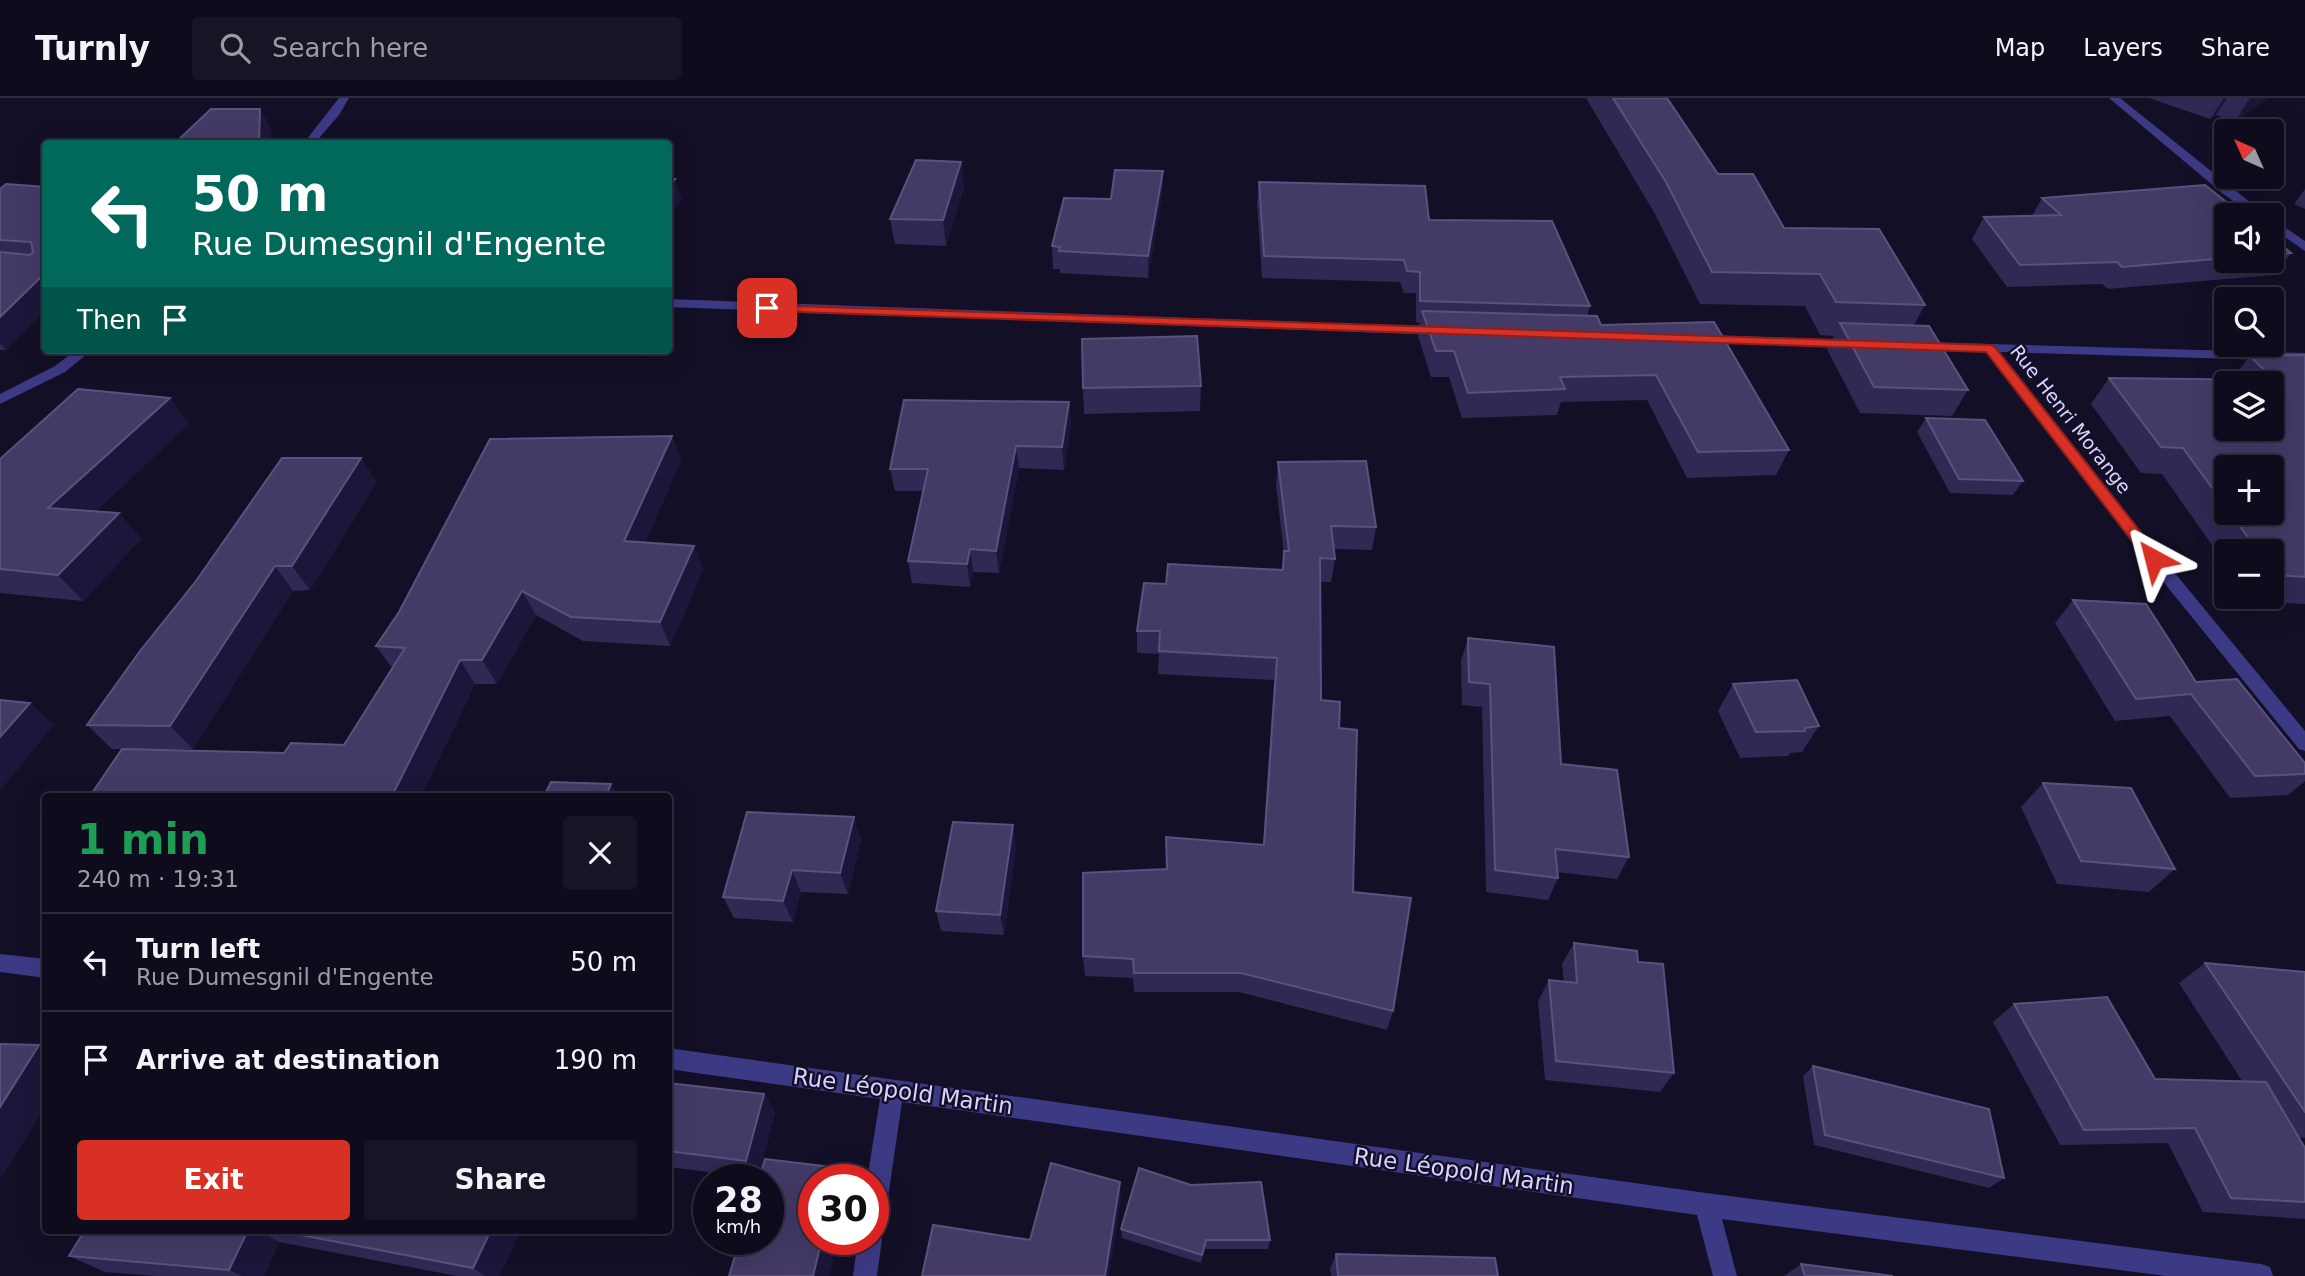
<!DOCTYPE html>
<meta charset="utf-8">
<style>
:root{--surface:#0e0b1c;--page:#171425;--text:#f1f3f6;--muted:#9b9ba3;--line:#2e2b3b;--accent:#d93025}
body{margin:0;font-family:"DejaVu Sans",sans-serif;background:var(--page);color:var(--text);height:100vh;display:flex;flex-direction:column;font-size:26px;white-space:nowrap}
*{box-sizing:border-box;margin:0}
p{font-size:23px;color:var(--muted)}
.icon{flex:none;width:38px;height:38px;fill:none;stroke:currentColor;stroke-width:2;stroke-linecap:round;stroke-linejoin:round}
.map{position:relative;flex:1;overflow:hidden}
.drawer{position:absolute;left:42px;top:695px;width:630px;height:441px;display:flex;flex-direction:column;background:var(--surface);border-radius:7px;box-shadow:0 7px 28px #0002,0 0 0 2px var(--line)}
.drawer>*{flex:none}
.banner{position:absolute;left:42px;top:42px;width:630px;height:214px;border-radius:7px;box-shadow:0 7px 28px #0002,0 0 0 2px var(--line);background:#00695c;color:#fff;overflow:hidden}
.needle{width:46px;rotate:315deg}
.buttons{position:absolute;left:2214px;top:21px;display:grid;gap:14px}
.buttons a{display:grid;place-items:center;width:70px;height:70px;border-radius:7px;background:var(--surface);box-shadow:0 7px 28px #0002,0 0 0 2px var(--line);font-size:35px}
.speed{position:absolute;left:693px;top:1066px;display:flex;gap:14px;font-size:35px;font-weight:700;text-align:center}
.speed>*{display:grid;place-content:center;width:91px;height:91px;border-radius:50%;background:var(--surface);box-shadow:0 7px 28px #0002,0 0 0 2px var(--line);line-height:1}
.speed small{font-size:18px;font-weight:400}
.speed .limit{border:10px solid #d22;background:#fff;color:#111}
.pin{position:absolute;display:grid;place-items:center;width:60px;height:60px;color:#fff;margin:-30px;border-radius:14px;box-shadow:0 4px 10px #0006}
.me{position:absolute;width:77px;margin:-38px;rotate:322deg;stroke-linejoin:round;filter:drop-shadow(0 0 5px #0008)}
.turn{display:flex;align-items:center;gap:24px;height:147px;padding:0 35px;font-size:32px}
.turn .icon{width:91px;height:91px;stroke-width:2.5}
.turn b{display:block;font-size:49px;line-height:60px}
.then{display:flex;align-items:center;height:66px;padding:0 35px;background:#0003;gap:14px;font-size:26px}
.round{display:grid;place-items:center;flex:none;width:74px;height:74px;border-radius:7px;background:var(--page)}
.head{display:flex;align-items:center;justify-content:space-between;height:119px;padding:0 35px}
h1{font-size:42px;font-weight:700;line-height:52px;color:#1e9e55}
.action{display:flex;gap:14px;margin-top:auto;padding:14px 35px}
.action a{flex:1;height:80px;border-radius:7px;background:var(--accent);color:#fff;font-size:28px;font-weight:700;line-height:80px;text-align:center}
.action a+a{background:var(--page);color:var(--text)}
ul{padding:0;list-style:none}
li{display:flex;align-items:center;gap:21px;height:98px;padding:0 35px;border-top:2px solid var(--line)}
li div{flex:1}
li b{display:block;font-size:26px}
li em{font-style:normal}
header{display:flex;align-items:center;gap:42px;box-sizing:border-box;height:98px;padding:0 35px;background:var(--surface);border-bottom:2px solid var(--line)}
header strong{font-size:33px}
nav{display:flex;gap:38px;margin-inline-start:auto;font-size:24px}
.search{width:490px;height:63px;background:var(--page);display:flex;align-items:center;gap:18px;box-sizing:border-box;padding:0 24px;border-radius:7px;color:var(--muted);font-size:26px}
.map>svg:first-child{display:block}
.lines{fill:none;stroke-linecap:round;stroke-linejoin:round}
.service{fill:#3d3a85;fill-rule:evenodd}
.minor{fill:#3d3a85;fill-rule:evenodd}
.wall{fill:#312854;fill-rule:evenodd}
.shaded-wall{fill:#1d163a}
.building{fill:#433a66;stroke:#5a527e;stroke-width:2;fill-rule:evenodd}
.route{fill:#d93025;stroke:#8d1f18;stroke-width:2}
.labels{text-anchor:middle;dominant-baseline:central;stroke-width:5;stroke-linejoin:round;paint-order:stroke}
.street-label{font-size:19px;fill:#d9d4ff;stroke:#130f26}
.near-street-label{font-size:23px;fill:#d9d4ff;stroke:#130f26}
</style>
<header>
<strong>Turnly</strong>
<div class="search"><svg class="icon" aria-label="search" viewBox="0 0 24 24"><circle cx="10" cy="10" r="6"/><path d="M15 15l6 6"/></svg>Search here</div>
<nav><a>Map</a><a>Layers</a><a>Share</a></nav>
</header>
<div class="map">
<svg width="2305" height="1178" viewBox="0 0 2305 1178">
<rect width="100%" height="100%" fill="#130f26"/>
<g class="lines">
<path class="service" d="M2109 0H2120L2266 117H2253L2222 95Z
M2272 121 2305 143V153L2272 130Z"/>
<path class="minor" d="M339 0H349L339 17 314 46H303Z
M668 201 1441 229 1448 233 1441 237 668 209Z
M1703 237 1854 242 1861 246 1854 250 1698 244 1696 241Z
M1920 244 2305 255V263L2000 254 2160 457 2305 633V653L2299 651 2148 465 1986 254 1915 251V245Z
M76 252H92L65 274 0 306V296L55 268Z
M0 856 46 861V880L0 874Z
M668 950 1706 1095 2261 1166 2270 1169 2273 1178H2166L1722 1121 1737 1178H1713L1697 1117 902 1004 885 1120 881 1128 875 1131 882 1141 877 1178H853L858 1141H873V1082H867L880 1001 668 971Z"/>
</g>
<path class="wall" d="M1586 0H1667L1718 76 1784 130 1925 207 1914 227 1968 292 1952 318 1860 315 1827 251 1834 238 1820 237 1805 208 1700 206 1655 116Z
M2149 0H2268L2235 23 2216 17 2210 21Z
M961 64 964 89 946 148 895 146 890 121Z
M1163 73 1162 95 1148 180 1060 175V171H1053L1052 148 1111 101Z
M1259 84 1429 122 1590 208 1587 218 1789 352 1776 377 1687 380 1647 302 1561 304 1557 317 1462 320 1449 279H1431L1418 238 1420 225 1416 224V195H1404L1400 184 1262 180 1257 105Z
M46 89V211L6 252H0V91Z
M2305 91V111L2294 106Z
M2042 100 2226 117V163H2272V139L2291 155 2274 177 2108 191 2102 186 2007 189 1972 141 1984 119 2032 118Z
M2305 257V506L2251 503 2248 499H2272V453H2226V467L2162 376 2141 375 2091 306 2109 280 2231 282 2250 258ZM2226 369 2272 415H2226Z
M1201 288 1200 313 1084 316 1083 290Z
M170 300 189 326 96 413 119 415 141 441 83 503 0 495V361Z
M1069 304 1071 327 1064 372 1019 370 999 475 973 474 970 489 912 485 908 463 923 393H895L890 371Z
M1926 320 2023 383 2013 397 1950 395 1917 334Z
M672 338 681 362 645 445 694 448 703 472 670 548 583 543 536 517 497 586H475L421 698 284 655 344 647 392 570 376 548Z
M1278 364 1376 429 1372 452 1334 451 1335 461 1331 484H1320L1321 602 1339 630 1353 794 1393 913 1387 932 1239 894H1134L1133 880 1085 878 1083 858 1166 771V739L1263 747 1274 582 1158 576 1159 556 1137 555V533L1166 486 1282 472 1284 456 1276 387Z
M377 384 310 492 293 493 193 651H112L87 627 140 553Z
M2073 502 2196 584 2305 665V683L2288 697 2230 700 2170 618 2115 623 2055 525Z
M1468 540 1629 759 1617 781 1557 774 1558 780 1548 802 1486 794 1482 609 1462 607 1461 563Z
M1733 586 1819 628 1802 654 1790 655 1788 658 1740 660 1718 613Z
M2043 685 2175 771 2149 794 2057 786 2021 709Z
M861 741 848 796 801 794 793 824 734 820 723 799Z
M1016 749 1004 837 941 833 936 813Z
M1574 845 1638 864 1674 975 1660 994 1545 982 1538 903 1549 882 1564 884 1562 866Z
M2205 865 2305 873V1040L2299 1039 2305 1050V1121L2203 1114 2168 1045 2060 1047 1993 924 2014 906 2155 981 2242 983 2179 885Z
M1813 968 2004 1080 1989 1090 1814 1047 1803 978Z
M668 985 764 996 775 1014 758 1080 668 1069Z
M1121 1131 1270 1142 1268 1151H1205L1201 1165 1122 1140Z
M85 1132H521L499 1178H457L279 1144 264 1178H155L105 1174 69 1158Z
M1336 1156 1498 1178H1331L1330 1171Z
M1801 1166 1893 1178H1784Z"/>
<path class="shaded-wall" d="M2224 0H2227L2216 17 2210 21Z
M2250 0H2268L2235 23Z
M260 11 271 31 270 46H259Z
M961 64 964 89 946 148 943 122Z
M1163 73 1162 95 1148 180V158Z
M675 81 682 102 668 121V90Z
M43 177 46 181V211L6 252 0 245V219Z
M170 300 189 326 72 436 48 410Z
M1069 304 1071 327 1064 372 1062 349Z
M672 338 681 362 635 468 624 443Z
M1016 348 1019 370 999 475 996 453Z
M361 360 377 384 310 492 292 468Z
M119 415 141 441 83 503 58 477Z
M694 448 703 472 670 548 660 524Z
M970 451 973 474 970 489 967 466Z
M275 468 293 493 193 651 170 628Z
M522 493 536 517 497 586 482 562Z
M460 562 475 586 421 698H392Z
M30 605 54 627 0 693V639Z
M611 686 618 698H606Z
M854 719 861 741 848 796 840 775Z
M1013 727 1016 749 1004 837 1000 817Z
M792 772 801 794 793 824 783 803Z
M39 947 46 951V1008L2 1079 0 1078V1009Z
M764 996 775 1014 758 1080 746 1063Z
M841 1070 847 1082H838Z
M1120 1084 1121 1101 1109 1178H1105Z
M248 1132H258L279 1144 264 1178H242L229 1172Z
M491 1132H521L499 1178H485L473 1170Z
M822 1141H838L829 1178H813Z"/>
<path class="building" d="M1613 0H1667L1718 76H1753L1784 130 1879 131 1925 207 1836 204 1820 176 1712 174 1666 84Z
M211 11H260L259 46H174Z
M916 62 961 64 943 122 890 121Z
M1115 72 1163 73 1148 158 1059 153 1060 149 1052 148 1064 100 1111 101Z
M668 81H675L668 90Z
M1259 84 1425 88 1429 122 1552 123 1590 208 1420 203V174L1407 173 1404 162 1264 158Z
M6 86 46 89V177H43L0 219V154L30 157 33 154 31 144 0 142V91Z
M2205 87 2243 117H2226V160L2122 169 2117 164 2020 167 1984 119 2061 117 2042 100Z
M2272 139 2291 155 2272 156Z
M1422 213 1597 218 1601 227 1714 224 1789 352 1698 354 1656 277 1560 279 1565 291 1468 295 1454 253H1436Z
M1840 225 1929 228 1968 292 1874 289Z
M1197 238 1201 288 1083 290 1082 241Z
M2305 257V479L2276 477 2272 471V453H2258L2230 415H2272V369H2226V409L2183 350 2161 349 2109 280 2274 282 2250 258ZM2226 285H2272V331H2226Z
M78 291 170 300 48 410 119 415 58 477 0 471V361Z
M904 302 1069 304 1062 349 1016 348 996 453 970 451 967 466 908 463 928 371H890Z
M1926 320 1985 322 2023 383 1959 381Z
M672 338 624 443 694 448 660 524 571 519 522 493 482 562H460L392 698H90L122 651 284 655 291 645 344 647 405 550 376 548 399 514 490 341Z
M282 360H361L292 468H275L170 628 87 627 140 553 196 483Z
M1366 363 1376 429 1331 428 1335 461 1320 460 1321 602 1340 604 1339 630 1357 632 1353 794 1411 800 1393 913 1241 875H1134L1133 861 1083 858V775L1167 771 1166 739 1264 747 1277 560 1159 553 1160 533H1137L1144 485 1166 486 1168 466 1283 472 1284 453H1289L1278 364Z
M2073 502 2146 506 2196 584 2237 581 2305 665V676L2255 678 2191 596 2136 601Z
M1468 540 1554 549 1561 666 1617 672 1629 759 1555 751 1558 780 1495 772 1490 586 1469 584Z
M1797 582 1819 628 1805 630V633L1756 634 1733 586Z
M0 602 30 605 0 639Z
M551 684 611 686 606 698H544Z
M2043 685 2131 690 2175 771 2081 763Z
M747 714 854 719 840 775 792 772 783 803 723 799Z
M953 724 1013 727 1000 817 936 813Z
M1574 845 1637 853 1638 864 1663 866 1674 975 1556 963 1549 882 1577 885Z
M2205 865 2305 874V1014Z
M2107 899 2155 981 2266 984 2305 1050V1104L2231 1100 2195 1030 2084 1032 2014 906Z
M0 946 39 947 0 1009Z
M1813 968 1989 1011 2004 1080 1825 1037Z
M668 985 764 996 746 1063 668 1053Z
M765 1061 841 1070 838 1082H814V1141H822L813 1178H729L740 1141H768V1082H759Z
M1051 1065 1120 1084 1105 1178H922L933 1127 1030 1142Z
M1139 1070 1191 1087 1261 1084 1270 1142H1206L1202 1157 1121 1131Z
M85 1132H248L229 1172 69 1158Z
M275 1132H491L473 1170Z
M1336 1156 1495 1160 1498 1178H1338Z
M1801 1166 1893 1178H1805Z"/>
<path class="route" d="M763 207 1990 247 1994 248 2162 461 2154 467 2149 465 1986 254 767 213 761 210Z"/>
<g class="labels">
<g class="street-label">
<text transform="translate(2071 321) rotate(52)">Rue Henri Morange</text>
</g>
<g class="near-street-label">
<text transform="translate(903 993) rotate(8)">Rue Léopold Martin</text>
<text transform="translate(1464 1073) rotate(8)">Rue Léopold Martin</text>
</g>
</g>
</svg>
<div class="buttons">
<a><svg class="needle" viewBox="-14 -14 28 28"><path d="M0-13l5 13h-10z" fill="#e53935"/><path d="M0 13l5-13h-10z" fill="#9b9ba3"/></svg></a>
<a><svg class="icon" aria-label="sound" viewBox="0 0 24 24"><path d="M4 9h4l5-4v14l-5-4H4zM17 9q2 3 0 6"/></svg></a>
<a><svg class="icon" aria-label="search" viewBox="0 0 24 24"><circle cx="10" cy="10" r="6"/><path d="M15 15l6 6"/></svg></a>
<a><svg class="icon" aria-label="layers" viewBox="0 0 24 24"><path d="M12 4l9 5-9 5-9-5zM3 14l9 5 9-5"/></svg></a>
<a>+</a>
<a>−</a>
</div>
<div class="speed"><div>28<small>km/h</small></div><div class="limit">30</div></div>
<div class="pin" style="left:767px;top:210px;background:#d93025"><svg class="icon" aria-label="arrive" viewBox="0 0 24 24"><path d="M6 21V4h12l-3 4 3 4H6"/></svg></div>
<svg class="me" style="left:2154px;top:461px" viewBox="-20 -20 40 40"><path d="M0-17L14 15 0 8-14 15z" fill="#d93025" stroke="#fff" stroke-width="4"/></svg>
<div class="banner">
<div class="turn"><svg class="icon" aria-label="left" viewBox="0 0 24 24"><path d="M17 20v-9H6M10 6l-5 5 5 5"/></svg><div><b>50 m</b>Rue Dumesgnil d'Engente</div></div>
<div class="then">Then<svg class="icon" aria-label="arrive" viewBox="0 0 24 24"><path d="M6 21V4h12l-3 4 3 4H6"/></svg></div>
</div>
<section class="drawer">
<div class="head"><div><h1>1 min</h1><p>240 m · 19:31</p></div><a class="round"><svg class="icon" aria-label="close" viewBox="0 0 24 24"><path d="M6 6l12 12M18 6L6 18"/></svg></a></div>
<ul>
<li><svg class="icon" aria-label="left" viewBox="0 0 24 24"><path d="M17 20v-9H6M10 6l-5 5 5 5"/></svg><div><b>Turn left</b><p>Rue Dumesgnil d'Engente</p></div><em>50 m</em></li>
<li><svg class="icon" aria-label="arrive" viewBox="0 0 24 24"><path d="M6 21V4h12l-3 4 3 4H6"/></svg><div><b>Arrive at destination</b></div><em>190 m</em></li>
</ul>
<div class="action"><a>Exit</a><a>Share</a></div>
</section>
</div>
